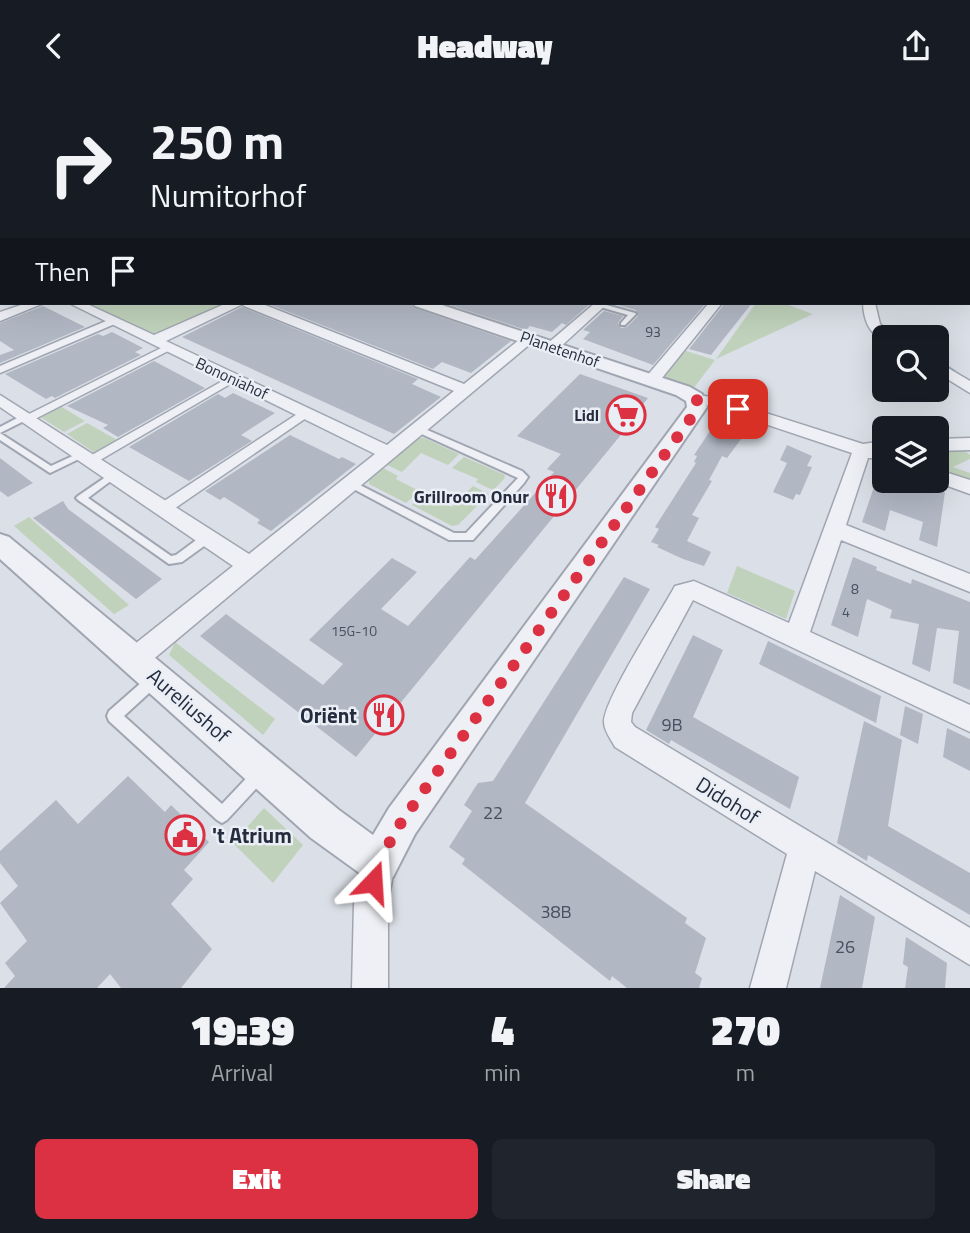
<!DOCTYPE html>
<meta charset="utf-8">
<style>
:root{--surface:#171b24;--page:#20242c;--text:#f1f3f6;--muted:#9ea1a6;--accent:#db3142}
body{margin:0;font-family:"Titillium Web",sans-serif;background:var(--page);color:var(--text);height:100vh;display:flex;flex-direction:column;font-size:26px;white-space:nowrap}
*{box-sizing:border-box;margin:0}
p{font-size:23px;color:var(--muted)}
.icon{flex:none;width:38px;height:38px;fill:none;stroke:currentColor;stroke-width:2;stroke-linecap:round;stroke-linejoin:round}
.map{position:relative;height:897px;overflow:hidden}
.details{display:flex;flex-direction:column;background:var(--surface);flex:1}
.details>*{flex:none}
.top-card{position:absolute;left:0px;top:0px;width:971px;height:214px;box-shadow:0 7px 28px #0002;background:#171b24;color:var(--text);overflow:hidden}
.buttons{position:absolute;left:872px;top:234px;display:grid;gap:14px}
.buttons a{display:grid;place-items:center;width:77px;height:77px;border-radius:10px;background:var(--surface);box-shadow:0 7px 28px #0002;font-size:35px}
.pin{position:absolute;display:grid;place-items:center;width:60px;height:60px;color:#fff;margin:-30px;border-radius:14px;box-shadow:0 4px 10px #0006}
.me{position:absolute;width:77px;margin:-38px;rotate:20deg;stroke-linejoin:round;filter:drop-shadow(0 0 5px #0008)}
.turn{display:flex;align-items:center;gap:24px;height:147px;padding:0 35px;font-size:32px}
.turn .icon{width:91px;height:91px;stroke-width:2.5}
.turn b{display:block;font-size:49px;line-height:60px}
.then{display:flex;align-items:center;height:66px;padding:0 35px;background:#0003;gap:14px;font-size:26px}
.eta{display:flex;justify-content:space-evenly;align-items:center;height:119px;text-align:center}
.eta b{font-size:42px;font-weight:800;line-height:49px}
.action{display:flex;gap:14px;margin-top:auto;padding:14px 35px}
.action a{flex:1;height:80px;border-radius:10px;background:var(--accent);color:#fff;font-size:28px;font-weight:800;line-height:80px;text-align:center}
.action a+a{background:var(--page);color:var(--text)}
header{display:flex;justify-content:space-between;align-items:center;height:91px;padding:0 35px;background:var(--surface);font-size:32px;font-weight:800}
.map>svg:first-child{display:block}
.green{fill:#c0d2bb}
.lines{fill:none;stroke-linecap:round;stroke-linejoin:round}
.stream-far1{stroke:#91abcb;stroke-width:3.5}
.stream{stroke:#91abcb;stroke-width:4.5}
.building{fill:#b1b8c4}
.service-casing{stroke:#a0a6b1;stroke-width:4}
.pedestrian-casing{stroke:#a0a6b1;stroke-width:3}
.minor-casing{stroke:#a0a6b1;stroke-width:3}
.tertiary-casing{stroke:#a0a6b1;stroke-width:4}
.service{fill:#eef0f5;fill-rule:evenodd}
.pedestrian{fill:#eef0f5;fill-rule:evenodd}
.minor{fill:#eef0f5;fill-rule:evenodd}
.tertiary{fill:#eef0f5;fill-rule:evenodd}
.route{stroke:#db3142;stroke-width:12;stroke-dasharray:0 21.6}
.labels{text-anchor:middle;dominant-baseline:central;stroke-width:5;stroke-linejoin:round;paint-order:stroke}
.number-label{font-size:14px;fill:#474f60}
.far-street-label{font-size:16px;fill:#242c3e;stroke:#eaeef5}
.far-poi-label{font-size:16px;font-weight:bold;fill:#242c3e;stroke:#eaeef5;text-anchor:end}
.poi-label{font-size:18px;font-weight:bold;fill:#242c3e;stroke:#eaeef5;text-anchor:end}
.near-number-label{font-size:18px;fill:#474f60}
.near-street-label{font-size:21px;fill:#242c3e;stroke:#eaeef5}
.near-poi-label{font-size:21px;font-weight:bold;fill:#242c3e;stroke:#eaeef5;text-anchor:end}
</style>
<header><svg class="icon" aria-label="back" viewBox="0 0 24 24"><path d="M15 5l-7 7 7 7"/></svg>Headway<svg class="icon" aria-label="share" viewBox="0 0 24 24"><path d="M12 15V3M7 8l5-5 5 5M5 13v7h14v-7"/></svg></header>
<div class="map">
<svg width="970" height="897" viewBox="0 0 970 897">
<rect width="100%" height="100%" fill="#dbdfe7"/>
<path class="green" d="M80 212H230L154 245Z
M756 212H783L813 223 716 268Z
M683 259 715 269 693 298 659 287Z
M57 313 85 330 64 341 37 324Z
M87 332 117 349 95 362 67 343Z
M419 347H424L459 363 448 374 421 362 402 381 387 374Z
M962 358 970 364V368L953 376 970 382V393L936 382V359Z
M464 366 505 384 504 388 493 399 476 391 478 388 452 377Z
M383 377 398 385 396 388 419 400 406 412 369 393V388Z
M473 395 489 403 458 434 452 435 412 414 424 402 452 416Z
M29 426 129 514 114 523 14 435Z
M737 475 795 500 786 528 727 502Z
M175 551 275 628 263 644 169 564Z
M264 717 303 754 273 792 233 752Z"/>
<g class="lines">
<path class="stream-far1" d="M885 238 899 247"/>
<path class="stream" d="M936 269 954 281"/>
</g>
<path class="building" d="M266 212H410L414 217 511 250 471 282 442 271 433 278Z
M444 212H591L566 234 562 232 552 241 530 235 526 239Z
M611 212H706L653 274 583 248 590 241 583 239 604 220 623 225 618 232 621 237 627 236 638 225 636 219Z
M725 212H752L711 264 689 258Z
M43 215 85 236 0 272V264L14 259 0 250V232Z
M242 216 418 288 412 293 441 306 394 343 182 246Z
M112 241 143 257 135 261 141 264 55 307 52 305 46 308 5 283 98 243 103 245Z
M154 270 205 297 118 346 103 337 108 334 67 315Z
M580 283 648 307 641 316 643 317 356 666 200 545 226 523 323 594 343 573 309 549 392 467 417 481 381 518 408 535 470 466 475 469 554 381 547 378 561 363 517 345Z
M233 302 275 322 241 344 252 350 189 390 129 356 218 303 225 307Z
M720 332 747 340 727 367 722 365 709 389 712 390 692 424 699 427 687 450 711 461 704 475 683 468 657 456 659 454 651 451 659 438 655 436 696 372 694 371 697 365 694 364 710 340 714 341Z
M290 344 339 368 342 366 356 373 271 440 257 432 260 429 243 418 224 406 220 409 205 400Z
M787 354 812 365 807 375 812 376 800 404 796 403 793 409 773 401 787 372 780 369Z
M0 367 33 392 8 406 0 400Z
M876 390H897L929 401 930 396 945 401 937 456 919 449 923 431 890 419 885 440 862 431Z
M63 410 68 418 162 488 136 508 33 427Z
M853 466 877 476 876 479 911 493 912 488 970 511V599L953 592 959 540 937 537 930 581 912 573 919 533 890 527 892 519 867 508 858 546 831 534Z
M624 486 650 498 525 712 687 827 685 832 706 847 695 882 702 887 699 897H627L612 885 610 890 462 773 465 768 449 756 472 720 464 714 474 698 478 692 493 690Z
M693 544 723 559 693 626 799 686 790 718 671 649 669 653 646 639Z
M768 550 881 605 876 632 759 573Z
M905 615 923 623 918 653 900 644Z
M864 630 902 649 888 735 970 782V824L868 764 867 770 837 752Z
M947 637 970 648V680L943 666Z
M128 685 165 721 171 714 209 751 184 779 193 788 171 813 212 858 181 897H121L110 883 97 897H4L15 885 5 872 27 850 0 812 18 795 0 772V760L56 709 78 733Z
M840 804 875 826 862 897H820Z
M906 846 947 872 945 897H905L908 876 903 873Z"/>
<g class="lines">
<g class="service-casing">
<path id="service" d="M599 212 635 222 636 223 625 234H621V232L628 224 597 215V213Z
M25 323 28 324V328L0 342V336Z
M418 335 522 380 528 386 524 392 473 449H449L348 395 346 393 351 390 354 391 454 442H466L518 387 415 340 414 338Z
M0 342 51 375 79 362H85L87 364 50 382 0 349Z
M113 381 118 384 116 386 88 407 171 465 176 464 203 444H211L212 447 211 450 182 471 169 473 78 409 76 407 78 405Z
M155 582 160 584 161 588 160 592 124 625 222 713 254 679 259 677 264 679 266 684 264 689 227 729 222 732 217 729 109 630 107 625 109 620 150 584Z"/>
</g>
<g class="pedestrian-casing">
<path id="pedestrian" d="M113 227 118 230 117 232 0 282V275Z
M165 255 174 257 31 330H23L21 327Z
M233 284 237 285V289L95 372 90 374 83 369Z
M305 318 309 319V325L168 422H158L156 418 158 414Z"/>
</g>
<g class="minor-casing">
<path id="minor" d="M0 96H2V99H0Z
M0 123H2V129H0Z
M0 149H2L0 156Z
M2 180V188L0 189V181Z
M27 212H44L0 230V221Z
M69 212H85L154 244 227 212H260L464 293 524 245 529 244 536 248 144 576 135 579 126 576 122 568 126 560 233 475 0 316V304L249 463 375 363ZM243 213 244 215 454 300 387 354 166 250Z
M595 212H608L557 259H547L545 256 547 253Z
M709 212H722L658 292H646L644 289 646 286Z
M863 212H875L880 233 896 247H884V250C868 241 864 229 863 212Z
M936 270 970 290V302L936 281Z
M697 304 719 307 863 353 884 350 881 367H868L846 434 970 483V501L841 449 810 541 970 614V641L693 509 632 622 631 631 635 636 970 837V874L815 780 786 897H750L787 763 615 656C611 648 604 640 604 631 604 608 661 521 675 495L694 490 789 532 852 362 711 315 691 312 689 309Z
M970 347V359L936 360V348Z
M936 378 970 389V403L934 390Z
M379 756 390 761 395 772 388 812V897H352L354 812 368 761Z"/>
</g>
<g class="tertiary-casing">
<path id="tertiary" d="M413 212H436L690 296 702 303 707 316 415 743 393 786 379 792 365 786 311 747 0 468V443L9 446 339 719 373 744 389 717 687 316 686 310 676 304 415 215Z"/>
</g>
<use href="#service" class="service"/>
<use href="#pedestrian" class="pedestrian"/>
<use href="#minor" class="minor"/>
<use href="#tertiary" class="tertiary"/>
</g>
<linearGradient id="sky" x2="0" y2="1"><stop stop-color="#85b0dc"/><stop offset="0.43" stop-color="#eff1f4"/><stop offset="1" stop-color="#eff1f4" stop-opacity="0"/></linearGradient>
<rect width="970" height="222" fill="url(#sky)"/>
<g class="lines">
<path class="route" d="M373 791 383 763 402 730 696 320 697 309 713 310 738 318"/>
</g>
<defs>
<g id="supermarket-ring" transform="scale(2.0125)"><circle r="9.5" fill="#eaeef5" stroke="#db3142" stroke-width="1.5"/><path d="M-6-5.5h2.5l.6 2H6L4.5 2H-2.5L-4.4-4H-6ZM-1.5 3.2a1.3 1.3 0 1 0 .1 0ZM3 3.2a1.3 1.3 0 1 0 .1 0Z" fill="#db3142"/></g>
<g id="restaurant-ring" transform="scale(2.0125)"><circle r="9.5" fill="#eaeef5" stroke="#db3142" stroke-width="1.5"/><path d="M-5-6h1v4h1v-4h1v4h1v-4h1v5L-1.5 .5V6h-2V.5L-5-1ZM5-6V6H3V1.5H1.5Q1.5-4 5-6Z" fill="#db3142"/></g>
<g id="civic-ring" transform="scale(2.0125)"><circle r="9.5" fill="#eaeef5" stroke="#db3142" stroke-width="1.5"/><path d="M-.6-6.5H3V-4.5H.6V-3L4-1V1h2V6H-6V1h2V-1L-.6-3ZM-1.2 2.5V6h2.4V2.5Z" fill="#db3142"/></g>
</defs>
<g fill-rule="evenodd">
<use href="#supermarket-ring" x="626" y="324"/>
<use href="#restaurant-ring" x="556" y="405"/>
<use href="#restaurant-ring" x="384" y="624"/>
<use href="#civic-ring" x="185" y="744"/>
</g>
<g class="labels">
<g class="number-label">
<text x="653" y="240">93</text>
<text x="855" y="497">8</text>
<text x="846" y="520">4</text>
<text x="354" y="539">15G-10</text>
</g>
<g class="far-street-label">
<text transform="translate(560 258) rotate(19)">Planetenhof</text>
<text transform="translate(232 287) rotate(25)">Bononiahof</text>
</g>
<g class="far-poi-label">
<text x="599" y="324">Lidl</text>
</g>
<g class="poi-label">
<text x="529" y="405">Grillroom Onur</text>
</g>
<g class="near-number-label">
<text x="672" y="633">9B</text>
<text x="493" y="721">22</text>
<text x="556" y="820">38B</text>
<text x="845" y="855">26</text>
</g>
<g class="near-street-label">
<text transform="translate(189 614) rotate(41)">Aureliushof</text>
<text transform="translate(728 709) rotate(32)">Didohof</text>
</g>
<g class="near-poi-label">
<text x="357" y="624">Oriënt</text>
<text x="212" y="744" text-anchor="start">'t Atrium</text>
</g>
</g>
</svg>
<div class="buttons">
<a><svg class="icon" aria-label="search" viewBox="0 0 24 24"><circle cx="10" cy="10" r="6"/><path d="M15 15l6 6"/></svg></a>
<a><svg class="icon" aria-label="layers" viewBox="0 0 24 24"><path d="M12 4l9 5-9 5-9-5zM3 14l9 5 9-5"/></svg></a>
</div>
<div class="pin" style="left:738px;top:318px;background:#d93025"><svg class="icon" aria-label="arrive" viewBox="0 0 24 24"><path d="M6 21V4h12l-3 4 3 4H6"/></svg></div>
<svg class="me" style="left:373px;top:791px" viewBox="-20 -20 40 40"><path d="M0-17L14 15 0 8-14 15z" fill="#db3142" stroke="#fff" stroke-width="4"/></svg>
<div class="top-card">
<div class="turn"><svg class="icon" aria-label="right" viewBox="0 0 24 24"><path d="M7 20v-9h11M14 6l5 5-5 5"/></svg><div><b>250 m</b>Numitorhof</div></div>
<div class="then">Then<svg class="icon" aria-label="arrive" viewBox="0 0 24 24"><path d="M6 21V4h12l-3 4 3 4H6"/></svg></div>
</div>
</div>
<section class="details">
<div class="eta">
<div><b>19:39</b><p>Arrival</p></div>
<div><b>4</b><p>min</p></div>
<div><b>270</b><p>m</p></div>
</div>
<div class="action"><a>Exit</a><a>Share</a></div>
</section>
